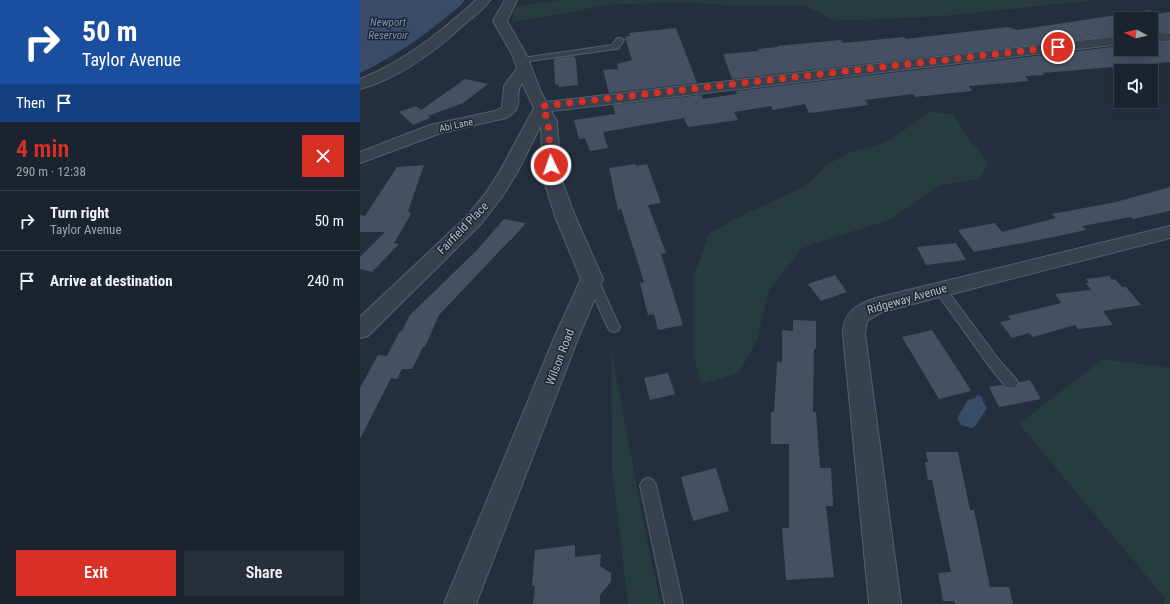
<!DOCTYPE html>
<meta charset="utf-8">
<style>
:root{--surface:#1b232e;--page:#282f3a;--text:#f1f3f6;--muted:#a0a4aa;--line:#39404a;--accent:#d93025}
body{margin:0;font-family:"Roboto Condensed",sans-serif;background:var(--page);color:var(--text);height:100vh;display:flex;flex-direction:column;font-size:15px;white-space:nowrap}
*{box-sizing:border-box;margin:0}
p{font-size:13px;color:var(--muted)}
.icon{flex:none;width:22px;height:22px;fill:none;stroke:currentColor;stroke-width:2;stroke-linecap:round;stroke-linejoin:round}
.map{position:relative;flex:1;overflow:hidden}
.details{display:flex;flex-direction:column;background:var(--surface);width:360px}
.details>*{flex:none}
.top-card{background:#1a4fa0;color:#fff;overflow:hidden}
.needle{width:26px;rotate:277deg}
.fabs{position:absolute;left:754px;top:12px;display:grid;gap:8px}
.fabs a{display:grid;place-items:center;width:44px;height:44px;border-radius:0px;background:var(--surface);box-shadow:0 4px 16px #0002,0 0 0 1px var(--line);font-size:20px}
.pin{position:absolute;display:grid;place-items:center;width:34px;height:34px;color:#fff;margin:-17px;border:2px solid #fff;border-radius:50%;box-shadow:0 1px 4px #0007}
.me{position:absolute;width:44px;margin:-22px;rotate:357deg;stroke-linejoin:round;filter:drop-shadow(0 0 3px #0008)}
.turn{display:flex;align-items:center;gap:14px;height:84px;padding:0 16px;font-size:18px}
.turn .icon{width:52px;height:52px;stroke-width:2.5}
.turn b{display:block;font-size:28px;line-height:34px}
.then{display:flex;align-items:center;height:38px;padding:0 16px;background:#0003;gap:8px;font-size:15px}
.round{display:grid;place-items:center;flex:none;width:42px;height:42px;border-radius:0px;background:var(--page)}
.head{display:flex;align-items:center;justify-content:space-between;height:68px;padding:0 16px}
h1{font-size:24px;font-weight:600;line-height:30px;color:var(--accent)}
.action{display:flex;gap:8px;margin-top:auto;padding:8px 16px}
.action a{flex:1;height:46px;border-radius:0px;background:var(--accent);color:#fff;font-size:16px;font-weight:600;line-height:46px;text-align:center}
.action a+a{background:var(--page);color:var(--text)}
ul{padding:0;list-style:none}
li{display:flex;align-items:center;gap:12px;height:60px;padding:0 16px;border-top:1px solid var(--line)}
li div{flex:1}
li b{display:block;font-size:15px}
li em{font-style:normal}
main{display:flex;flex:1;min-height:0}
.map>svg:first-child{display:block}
.green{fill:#263c3f}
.water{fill:#394c67}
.building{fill:#455162}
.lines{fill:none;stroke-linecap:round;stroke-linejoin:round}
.service-casing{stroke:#565f6c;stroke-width:2}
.minor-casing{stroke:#565f6c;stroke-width:2}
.service{fill:#38414e;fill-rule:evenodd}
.minor{fill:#38414e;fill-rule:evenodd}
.route{stroke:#d93025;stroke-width:7;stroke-dasharray:0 12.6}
.labels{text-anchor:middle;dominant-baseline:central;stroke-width:3;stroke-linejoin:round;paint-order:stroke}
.far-street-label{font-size:10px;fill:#b4bcc9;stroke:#1d2633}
.far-water-label{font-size:11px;font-style:italic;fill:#7c92b1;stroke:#1d2633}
.street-label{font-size:12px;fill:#b4bcc9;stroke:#1d2633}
</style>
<main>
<section class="details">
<div class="top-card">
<div class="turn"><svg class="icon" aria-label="right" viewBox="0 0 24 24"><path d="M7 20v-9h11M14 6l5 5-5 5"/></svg><div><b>50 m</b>Taylor Avenue</div></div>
<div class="then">Then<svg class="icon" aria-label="arrive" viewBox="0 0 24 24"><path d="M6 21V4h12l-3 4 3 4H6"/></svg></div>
</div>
<div class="head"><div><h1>4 min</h1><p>290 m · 12:38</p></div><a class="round" style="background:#d93025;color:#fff"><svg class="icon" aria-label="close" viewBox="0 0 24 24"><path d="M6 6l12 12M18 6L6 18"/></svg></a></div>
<ul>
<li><svg class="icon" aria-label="right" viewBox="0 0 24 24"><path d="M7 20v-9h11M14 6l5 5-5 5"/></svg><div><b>Turn right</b><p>Taylor Avenue</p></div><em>50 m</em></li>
<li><svg class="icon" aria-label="arrive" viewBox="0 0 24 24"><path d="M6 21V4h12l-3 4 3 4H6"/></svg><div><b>Arrive at destination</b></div><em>240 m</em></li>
</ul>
<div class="action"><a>Exit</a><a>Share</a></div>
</section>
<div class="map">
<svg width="810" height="604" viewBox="0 0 810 604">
<rect width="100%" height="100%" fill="#242f3e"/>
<path class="green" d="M201 0H736L583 16 475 21 446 6 366 5 326 2 243 5 219 11 152 22 154 10 159 6Z
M570 112 593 114 609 139 629 163 619 179 581 185 531 219 442 248 409 290 397 340 379 373 341 384 333 353 334 276 349 233 387 213 446 186 466 165 491 152 527 142Z
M251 348 286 536 301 604H268L252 469Z
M743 359 810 368V604H804L805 598 659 424Z"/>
<path class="water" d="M0 0H105L101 5C69 32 38 55 0 73Z
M617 395 623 397 622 400 627 408 616 425 612 428 601 425 597 418 608 400 615 398Z"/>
<path class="building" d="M790 10 796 14 810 12V32H791V19H761V35L372 79 363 54 398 51V49L418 47 417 46 481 40 483 43 544 37 546 39 648 27 657 30Z
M316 28 337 83 249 93 243 70 258 69 257 64 272 60 265 37 270 36 269 33Z
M810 42V62L683 73 684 75 665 76 669 81 609 86 612 91 555 97 553 94 505 100 508 105 458 112 449 113 445 104 413 110 411 106 374 112 378 120 328 127 324 118 243 132 248 148 230 151 225 138 219 139 214 120 255 114 253 105 341 95 343 99 377 94 376 91 761 46V49H791V43Z
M214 56 216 60 218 85 198 87 199 84 195 85 194 59Z
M105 79 128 84 103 103 68 116 70 118 53 125 39 112 56 106 61 110Z
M275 164 276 166 287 164 301 203 288 205 306 253 301 254 323 325 298 330 294 314 288 315 280 283 284 282 261 209 258 210 249 168Z
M64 165 48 211 51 214 34 243 39 244 12 272 0 269V257L25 232H0V215L5 216 37 167Z
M810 187V211L773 219 771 217 722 226 726 230 684 239 614 252 598 230 635 223 642 232 696 218 692 214 756 202Z
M144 219 166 223 151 240H150L79 315 65 347H63L52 369H42L37 379 31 378 0 439V388L18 355 27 356 40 331H42L50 315 116 251Z
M596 243 606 260 566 265 557 247Z
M475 275 487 292 461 301 448 284Z
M749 276 752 280 755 279 762 287H766L781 305 743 311 753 325 718 329 715 325 673 337 669 333 652 338 640 322 651 320 648 316 701 303 695 294 731 290 726 283H729L726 279Z
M433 320 456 321V349H454L453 412H456L460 468H471L473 506H466L474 577 426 580 422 528H429V444H411V412H414L417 362H422V330L433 331Z
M572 330 602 376 611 391 579 399 542 337Z
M308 373 315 394 290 400 284 378Z
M670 380 681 399 639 407 629 387 642 385 646 388 651 389 657 388 659 382Z
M566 452H598L610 510H614L630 587H649L653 604H595L594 601H583L578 573 591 572 572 480H568L565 462H568Z
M356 468 369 511 333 521 321 477Z
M215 545V557L241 554 240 566 251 573V582L240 595V604H173L175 586H172L175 550Z"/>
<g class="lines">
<g class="service-casing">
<path id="service" d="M257 38H260L264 40 258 49H255L162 62 158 60 162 58 252 45Z
M232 275 236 276 238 279 260 328 258 331 254 332 250 331 248 328 226 279 228 276Z
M580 285 584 286 639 360 656 379 658 383 656 387 651 388 646 387 629 366 574 289 576 286Z
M288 478 293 480 296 485 323 604H305L280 485 283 480Z"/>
</g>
<g class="minor-casing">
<path id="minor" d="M116 0H130C125 8 116 15 108 21 78 49 41 78 0 89V79C45 61 81 32 116 0Z
M145 0H157L147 21 166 54 181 92 186 102 761 36V44L191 111 197 121 201 178 215 216 243 279 219 336 116 604H84L195 336 221 279 195 216 183 178 181 125 158 171 142 197 121 224 8 336 0 338V317L107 216 125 194 140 171 174 108 162 83C152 97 168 104 146 118L81 133 0 163V152L70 125 135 111 142 107 144 86 157 68 152 54 133 21Z
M810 33V41L791 42V34Z
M810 226V238L522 312 507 321 505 334 541 604H509L483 334C483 313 497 304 516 298Z"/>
</g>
<use href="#service" class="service"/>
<use href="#minor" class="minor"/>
</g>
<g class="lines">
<path class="route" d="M191 165 188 121 182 106 698 47"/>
</g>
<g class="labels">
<g class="far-street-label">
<text transform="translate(96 125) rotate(-12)">Abi Lane</text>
</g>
<g class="far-water-label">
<text x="28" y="22">Newport<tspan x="28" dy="13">Reservoir</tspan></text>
</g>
<g class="street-label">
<text transform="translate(103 228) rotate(-46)">Fairfield Place</text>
<text transform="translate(547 299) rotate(-16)">Ridgeway Avenue</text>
<text transform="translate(200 357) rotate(-69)">Wilson Road</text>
</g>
</g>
</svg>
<div class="fabs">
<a><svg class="needle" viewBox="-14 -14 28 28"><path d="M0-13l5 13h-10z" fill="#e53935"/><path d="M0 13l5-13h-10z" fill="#a0a4aa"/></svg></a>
<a><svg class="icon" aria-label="sound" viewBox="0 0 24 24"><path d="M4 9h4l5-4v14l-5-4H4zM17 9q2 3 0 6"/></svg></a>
</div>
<div class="pin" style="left:698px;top:47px;background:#d93025"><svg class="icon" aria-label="arrive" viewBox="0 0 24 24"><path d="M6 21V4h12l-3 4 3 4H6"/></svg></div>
<svg class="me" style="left:191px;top:165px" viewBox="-20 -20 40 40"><circle r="17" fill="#d93025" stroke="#fff" stroke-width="3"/><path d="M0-11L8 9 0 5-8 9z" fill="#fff"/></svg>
</div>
</main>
